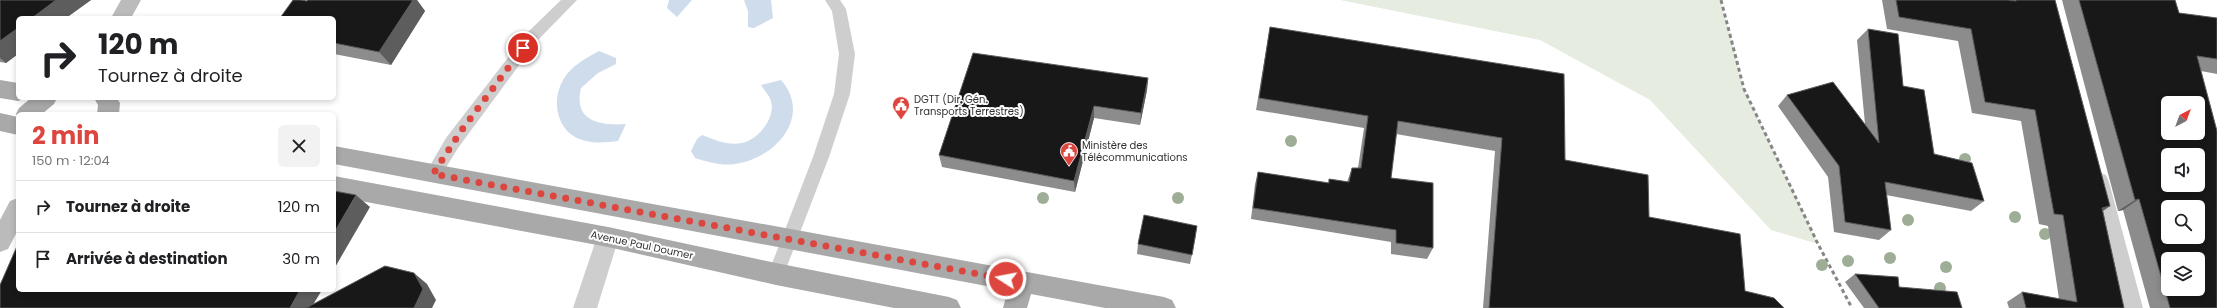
<!DOCTYPE html>
<html lang="fr">
<meta charset="utf-8">
<style>
:root{--surface:#fff;--page:#f2f2f2;--text:#202124;--muted:#757577;--line:#e0e0e0;--accent:#dd463e}
body{margin:0;font-family:Poppins,sans-serif;background:var(--page);color:var(--text);height:100vh;display:flex;flex-direction:column;font-size:15px;white-space:nowrap}
*{box-sizing:border-box;margin:0}
p{font-size:13px;color:var(--muted)}
.icon{flex:none;width:22px;height:22px;fill:none;stroke:currentColor;stroke-width:2;stroke-linecap:round;stroke-linejoin:round}
.map{position:relative;flex:1;overflow:hidden}
.panel{position:absolute;left:16px;top:112px;width:320px;height:180px;display:flex;flex-direction:column;background:var(--surface);border-radius:6px;box-shadow:0 2px 6px #0003}
.panel>*{flex:none}
.guide{position:absolute;left:16px;top:16px;width:320px;height:84px;border-radius:6px;box-shadow:0 2px 6px #0003;background:#fff;color:var(--text);overflow:hidden}
.needle{width:26px;rotate:41deg}
.tools{position:absolute;left:2161px;top:96px;display:grid;gap:8px}
.tools a{display:grid;place-items:center;width:44px;height:44px;border-radius:6px;background:var(--surface);box-shadow:0 2px 6px #0003;font-size:20px}
.pin{position:absolute;display:grid;place-items:center;width:34px;height:34px;color:#fff;margin:-17px;border:2px solid #fff;border-radius:50%;box-shadow:0 1px 4px #0007}
.me{position:absolute;width:44px;margin:-22px;rotate:281deg;stroke-linejoin:round;filter:drop-shadow(0 0 3px #0008)}
.turn{display:flex;align-items:center;gap:14px;height:84px;padding:0 16px;font-size:18px}
.turn .icon{width:52px;height:52px;stroke-width:2.5}
.turn b{display:block;font-size:28px;line-height:34px}
.round{display:grid;place-items:center;flex:none;width:42px;height:42px;border-radius:6px;background:var(--page)}
.summary{display:flex;align-items:center;justify-content:space-between;height:68px;padding:0 16px}
h1{font-size:24px;font-weight:700;line-height:30px;color:var(--accent)}
ul{padding:0;list-style:none}
li{display:flex;align-items:center;gap:12px;height:52px;padding:0 16px;border-top:1px solid var(--line)}
li div{flex:1}
li b{display:block;font-size:15px}
li em{font-style:normal}
.map>svg:first-child{display:block}
.green{fill:#e6ede0}
.water{fill:#cedcec}
.lines{fill:none;stroke-linecap:round;stroke-linejoin:round}
.service{fill:#cecece;fill-rule:evenodd}
.pedestrian{fill:#cecece;fill-rule:evenodd}
.tertiary{fill:#cecece;fill-rule:evenodd}
.secondary{fill:#bbb;fill-rule:evenodd}
.primary{fill:#a9a9a9;fill-rule:evenodd}
.rail{stroke:#868686;stroke-width:3;stroke-dasharray:4 3;stroke-linecap:butt}
.tree{fill:#9eae96}
.wall{fill:#8c8c8c}
.shaded-wall{fill:#5d5d5d}
.building{fill:#181818;stroke:#5d5d5d;fill-rule:evenodd}
.route{stroke:#dd463e;stroke-width:7;stroke-dasharray:0 12.6}
.labels{text-anchor:middle;dominant-baseline:central;stroke-width:4;stroke-linejoin:round;paint-order:stroke}
.poi-label{font-size:10px;fill:#313131;stroke:#fff;text-anchor:start}
.street-label{font-size:10px;fill:#313131;stroke:#fff}
</style>
<div class="map">
<svg width="2217" height="308" viewBox="0 0 2217 308">
<rect width="100%" height="100%" fill="#fff"/>
<path class="green" d="M1340 0H1721L1744 89 1818 244 1771 230 1650 100 1540 40Z"/>
<path class="water" d="M669 0H692L677 17 667 8Z
M744 0H771L773 18 754 28 748 27V11Z
M599 51 616 58V64L598 73 581 88C573 121 599 126 626 124L618 141C604 143 588 144 575 137 553 124 552 93 567 74 575 64 588 57 599 51Z
M781 80C813 116 775 159 735 164 721 166 708 162 695 158L691 151 697 139 702 135C715 140 728 146 742 143 758 140 776 118 771 101 769 95 764 90 761 85Z"/>
<g class="lines">
<path class="service" d="M561 0H577L537 41 458 148 439 179 433 181 427 179 425 174 446 138 527 33Z
M825 0H840L846 9 855 54 850 94 829 157 784 274 782 279 776 282 770 279 768 274 813 157 834 94 839 54 832 11Z"/>
<path class="pedestrian" d="M608 227 616 230 619 237 597 308H573L597 237 600 230Z"/>
<path class="tertiary" d="M2098 172 2106 175 2109 182 2143 308H2119L2087 182 2090 175Z"/>
<path class="secondary" d="M121 0H141L131 18H111Z
M18 198V230L8 249 0 252V220L10 201Z"/>
<path class="primary" d="M0 80 18 83V98H26L18 101 0 98Z
M31 98H57L54 104 42 114H18V135L0 131V113L18 117 16 114 19 108Z
M94 98H117L120 103 119 114H97L98 105Z
M334 146 1164 297 1172 300 1176 308H1105L1031 294 1027 308H1003L1008 290 334 164Z
M334 176 608 227 776 263 949 297 957 300 961 308H894L776 285 608 247 334 196Z"/>
<path class="rail" d="M1721 0 1744 89 1818 244 1852 308"/>
</g>
<g class="tree">
<circle cx="1291" cy="141" r="6"/>
<circle cx="1965" cy="159" r="6"/>
<circle cx="1043" cy="198" r="6"/>
<circle cx="1178" cy="198" r="6"/>
<circle cx="2015" cy="217" r="6"/>
<circle cx="1908" cy="220" r="6"/>
<circle cx="2045" cy="234" r="6"/>
<circle cx="1890" cy="258" r="6"/>
<circle cx="1848" cy="261" r="6"/>
<circle cx="1822" cy="265" r="6"/>
<circle cx="1946" cy="267" r="6"/>
<circle cx="1940" cy="288" r="6"/>
</g>
<path class="wall" d="M0 0H91L66 18H18V54L6 63 0 62Z
M417 0 425 11 391 65 334 54V18L307 1Z
M1882 0H2055L2110 206 2103 211 2124 308H2009L2007 302 2022 292 2059 299 2048 226 2039 224 2021 121 1972 113 1958 41 1887 29Z
M2062 0H2175L2179 13 2217 18V74L2201 71 2217 308H2150L2123 210 2118 211Z
M1270 27 1565 160 1649 217 1745 291 1784 308H1483L1495 151 1396 134 1391 178 1433 248 1427 259 1391 254V242L1251 219 1255 184 1258 172 1328 183 1329 179 1347 182 1352 168H1358L1364 128 1256 110Z
M1868 29 1903 86 1934 154 1984 201 1971 211 1886 195 1891 230 1879 240 1834 232 1828 177 1778 106 1787 95 1865 124 1857 40Z
M1148 78 1147 90 1140 125 1094 118 1075 192 942 167 939 155Z
M1196 235 1190 264 1137 254 1138 244Z
M1855 274 1899 287 1962 308H1864L1845 282Z"/>
<path class="shaded-wall" d="M56 0H91L66 18H32Z
M413 0H417L425 11 391 65 379 52Z
M18 28V54L6 63 0 58V41Z
M1148 78 1147 90 1140 125 1141 113Z
M1094 106V118L1075 192 1074 181Z
M356 195 370 207 334 269V233Z
M2139 199 2123 210 2118 211 2135 200Z
M2110 206 2094 217 2102 208Z
M414 273 427 284 436 300 432 308H414Z
M300 290H322L311 308H290Z"/>
<path class="building" d="M0 0H56L32 18H18V28L0 41Z
M293 0H301L307 1 308 0H413L379 52 334 43V18H280Z
M1896 0H2008L2016 1V0H2055L2110 206 2102 208 2124 308H2026L2022 292 2077 302 2063 215 2054 214 2035 110 1985 102 1971 29 1899 17Z
M2079 0H2175L2179 13 2217 18V59L2197 56 2217 131V308H2170L2139 199 2135 200ZM2168 103H2198V133H2168ZM2168 155H2198V185H2168ZM2168 207H2198V237H2168ZM2168 259H2198V289H2168Z
M1270 27 1564 74 1565 160 1648 175 1649 217 1740 234 1745 291 1774 298 1784 308H1489L1502 138 1398 121 1391 178 1433 183V248L1396 243V230L1253 208 1258 172 1329 183V179L1349 182 1352 168H1361L1368 116 1259 98Z
M1868 29 1898 34 1903 86 1924 90 1934 154 1972 163 1984 201 1885 182 1891 230 1845 222 1839 166 1787 95 1833 82 1879 143Z
M973 53 1148 78 1141 113 1094 106 1074 181 939 155Z
M334 191 356 195 334 233Z
M1144 215 1197 226 1192 255 1138 244Z
M18 244V290H300L290 308H0V285Z
M385 266 414 273 423 289 414 308H306Z
M1855 274 1898 277 1899 287 1957 292 1962 308H1879Z"/>
<g class="lines">
<path class="route" d="M523 48 461 131 433 174 1006 279"/>
</g>
<defs>
<g id="civic-pin" transform="scale(0.9)"><path d="M0 17L-7.5 6A9.5 9.5 0 1 1 7.5 6Z" fill="#dd463e" stroke="#fff"/><path d="M-.6-6.5H3V-4.5H.6V-3L4-1V1h2V6H-6V1h2V-1L-.6-3ZM-1.2 2.5V6h2.4V2.5Z" fill="#fff"/></g>
</defs>
<g fill-rule="evenodd">
<use href="#civic-pin" x="901" y="105"/>
<use href="#civic-pin" x="1069" y="151"/>
</g>
<g class="labels">
<g class="poi-label">
<text x="914" y="99">DGTT (Dir. Gén.<tspan x="914" dy="12">Transports Terrestres)</tspan></text>
<text x="1082" y="145">Ministère des<tspan x="1082" dy="12">Télécommunications</tspan></text>
</g>
<g class="street-label">
<text transform="translate(642 245) rotate(12)">Avenue Paul Doumer</text>
</g>
</g>
</svg>
<div class="tools">
<a><svg class="needle" viewBox="-14 -14 28 28"><path d="M0-13l5 13h-10z" fill="#e53935"/><path d="M0 13l5-13h-10z" fill="#757577"/></svg></a>
<a><svg class="icon" aria-label="sound" viewBox="0 0 24 24"><path d="M4 9h4l5-4v14l-5-4H4zM17 9q2 3 0 6"/></svg></a>
<a><svg class="icon" aria-label="search" viewBox="0 0 24 24"><circle cx="10" cy="10" r="6"/><path d="M15 15l6 6"/></svg></a>
<a><svg class="icon" aria-label="layers" viewBox="0 0 24 24"><path d="M12 4l9 5-9 5-9-5zM3 14l9 5 9-5"/></svg></a>
</div>
<div class="pin" style="left:523px;top:48px;background:#d93025"><svg class="icon" aria-label="arrive" viewBox="0 0 24 24"><path d="M6 21V4h12l-3 4 3 4H6"/></svg></div>
<svg class="me" style="left:1006px;top:279px" viewBox="-20 -20 40 40"><circle r="17" fill="#dd463e" stroke="#fff" stroke-width="3"/><path d="M0-11L8 9 0 5-8 9z" fill="#fff"/></svg>
<div class="guide">
<div class="turn"><svg class="icon" aria-label="right" viewBox="0 0 24 24"><path d="M7 20v-9h11M14 6l5 5-5 5"/></svg><div><b>120 m</b>Tournez à droite</div></div>
</div>
<section class="panel">
<div class="summary"><div><h1>2 min</h1><p>150 m · 12:04</p></div><a class="round"><svg class="icon" aria-label="close" viewBox="0 0 24 24"><path d="M6 6l12 12M18 6L6 18"/></svg></a></div>
<ul>
<li><svg class="icon" aria-label="right" viewBox="0 0 24 24"><path d="M7 20v-9h11M14 6l5 5-5 5"/></svg><div><b>Tournez à droite</b></div><em>120 m</em></li>
<li><svg class="icon" aria-label="arrive" viewBox="0 0 24 24"><path d="M6 21V4h12l-3 4 3 4H6"/></svg><div><b>Arrivée à destination</b></div><em>30 m</em></li>
</ul>
</section>
</div>
